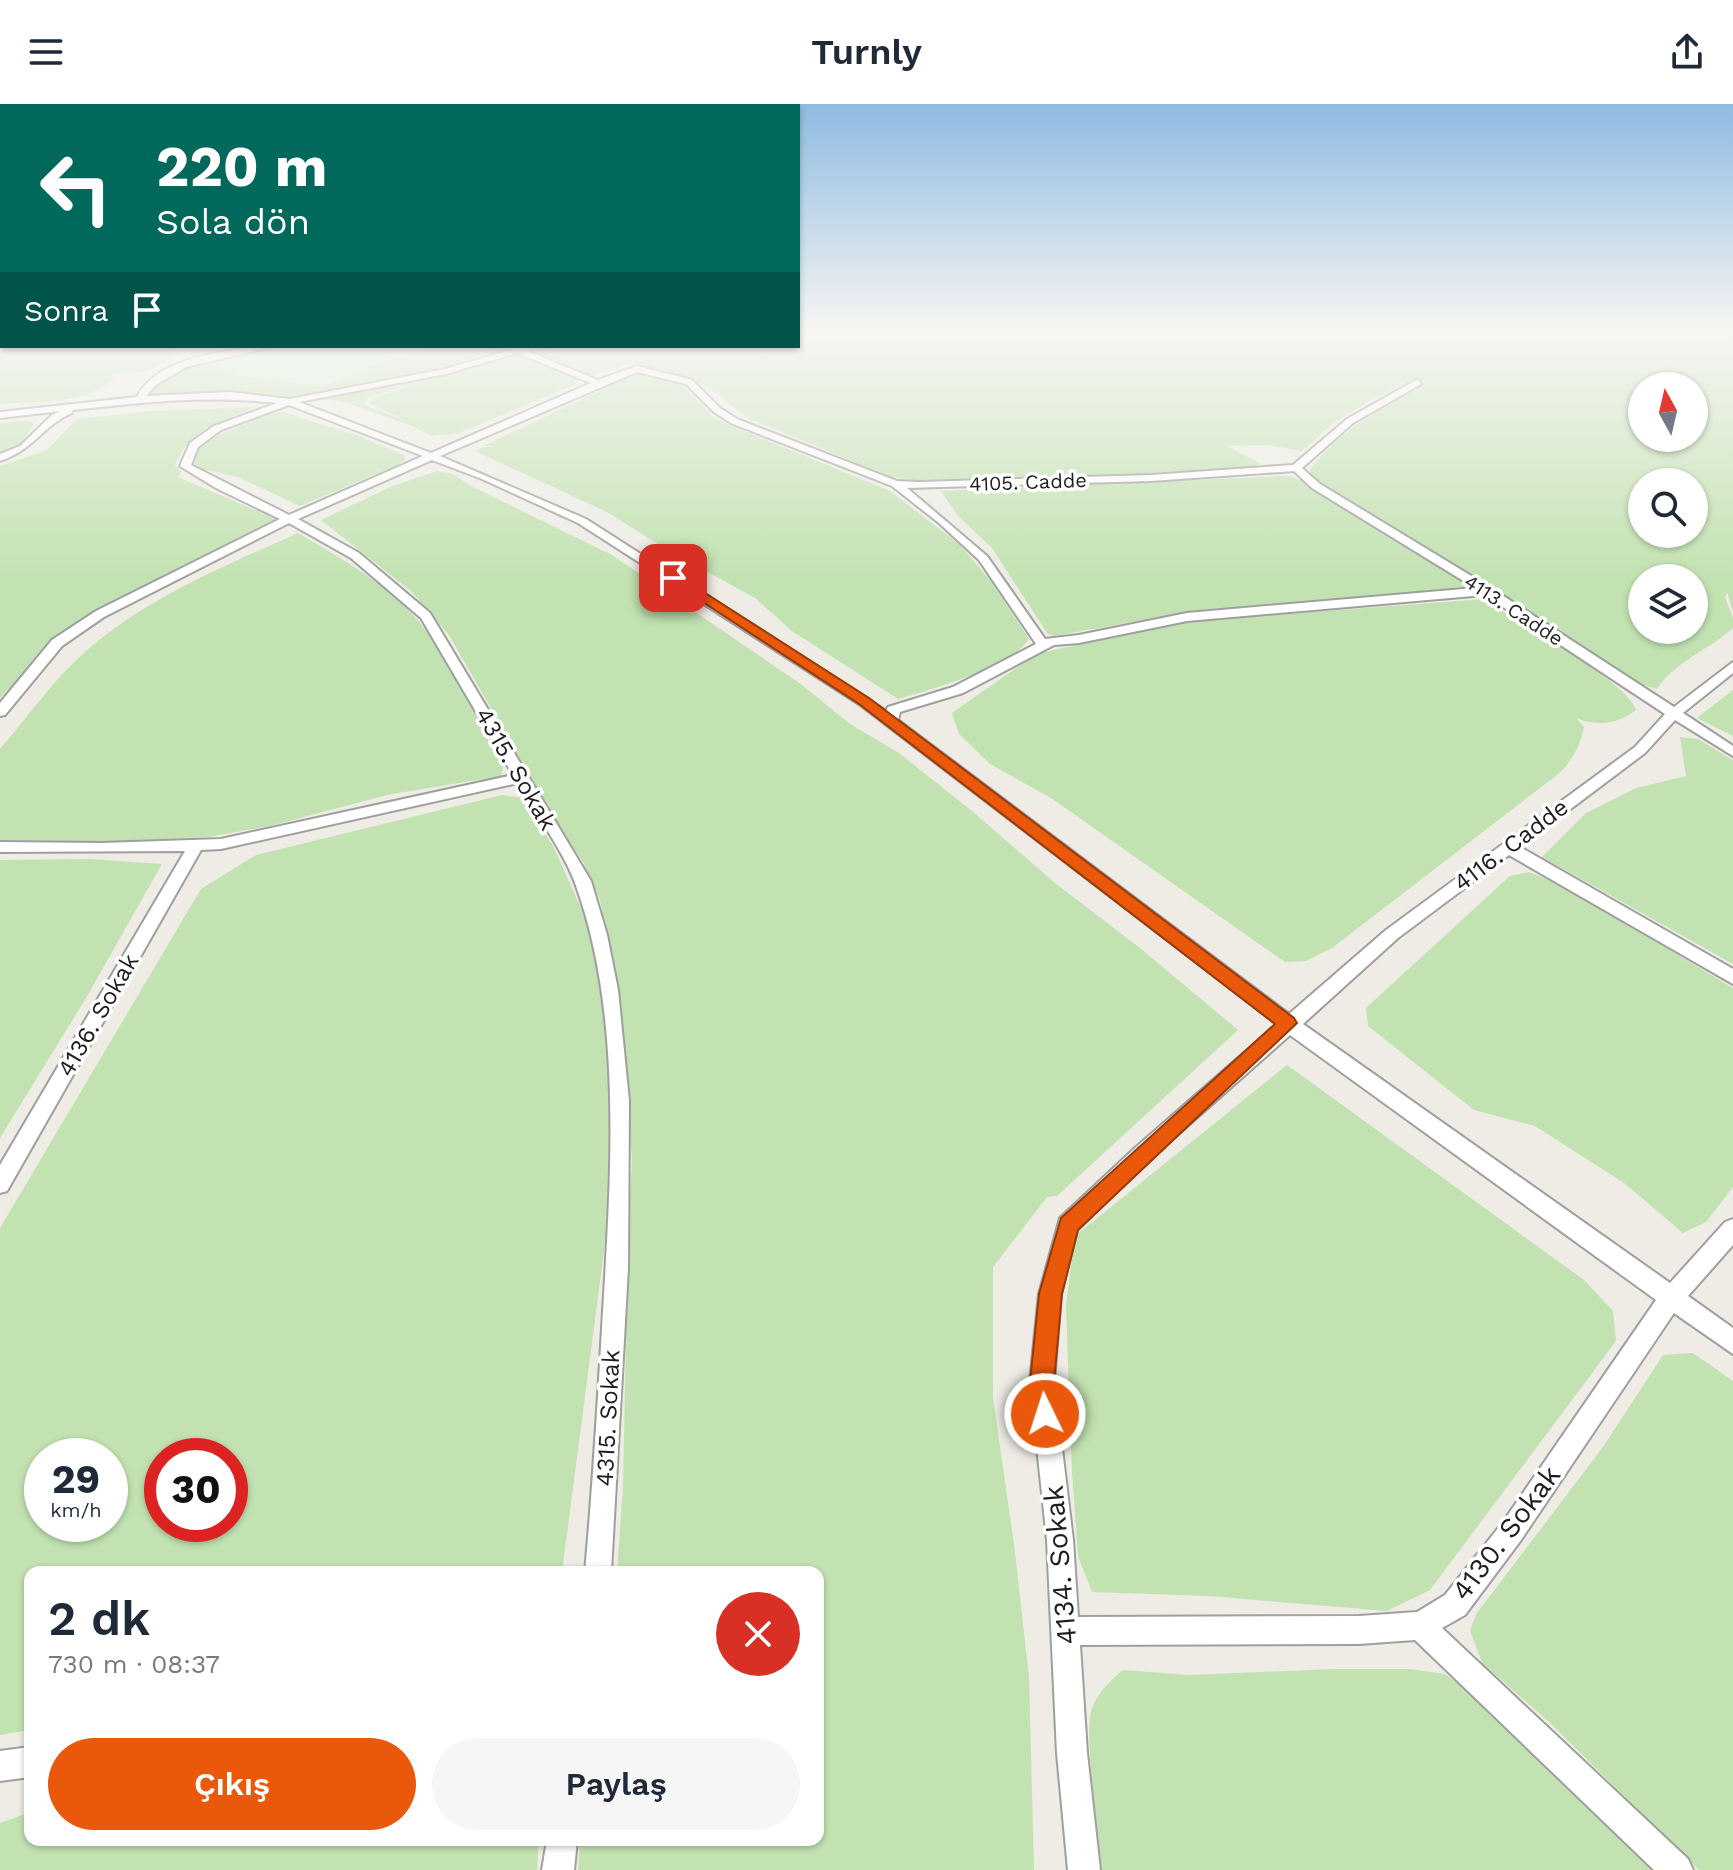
<!DOCTYPE html>
<html lang="tr">
<meta charset="utf-8">
<style>
:root{--surface:#fff;--page:#f6f6f7;--text:#1f2937;--muted:#747a83;--accent:#ea580c}
body{margin:0;font-family:"Work Sans",sans-serif;background:var(--page);color:var(--text);height:100vh;display:flex;flex-direction:column;font-size:30px;white-space:nowrap}
*{box-sizing:border-box;margin:0}
p{font-size:26px;color:var(--muted)}
.icon{flex:none;width:44px;height:44px;fill:none;stroke:currentColor;stroke-width:2;stroke-linecap:round;stroke-linejoin:round}
.map{position:relative;flex:1;overflow:hidden}
.panel{position:absolute;left:24px;top:1462px;width:800px;height:280px;display:flex;flex-direction:column;background:var(--surface);border-radius:16px;box-shadow:0 2px 6px #0004}
.panel>*{flex:none}
.top-card{position:absolute;left:0px;top:0px;width:800px;height:244px;box-shadow:0 2px 6px #0004;background:#00695c;color:#fff;overflow:hidden}
.needle{width:52px;rotate:352deg}
.fabs{position:absolute;left:1628px;top:268px;display:grid;gap:16px}
.fabs a{display:grid;place-items:center;width:80px;height:80px;border-radius:50%;background:var(--surface);box-shadow:0 2px 6px #0004;font-size:40px}
.speed{position:absolute;left:24px;top:1334px;display:flex;gap:16px;font-size:40px;font-weight:700;text-align:center}
.speed>*{display:grid;place-content:center;width:104px;height:104px;border-radius:50%;background:var(--surface);box-shadow:0 2px 6px #0004;line-height:1}
.speed small{font-size:20px;font-weight:400}
.speed .limit{border:12px solid #d22;background:#fff;color:#111}
.pin{position:absolute;display:grid;place-items:center;width:68px;height:68px;color:#fff;margin:-34px;border-radius:16px;box-shadow:0 4px 12px #0006}
.me{position:absolute;width:88px;margin:-44px;rotate:356deg;stroke-linejoin:round;filter:drop-shadow(0 0 6px #0008)}
.turn{display:flex;align-items:center;gap:28px;height:168px;padding:0 24px;font-size:36px}
.turn .icon{width:104px;height:104px;stroke-width:2.5}
.turn b{display:block;font-size:56px;line-height:68px}
.then{display:flex;align-items:center;height:76px;padding:0 24px;background:#0003;gap:16px;font-size:30px}
.round{display:grid;place-items:center;flex:none;width:84px;height:84px;border-radius:42px;background:var(--page)}
.overview{display:flex;align-items:center;justify-content:space-between;height:136px;padding:0 24px}
h1{font-size:48px;font-weight:600;line-height:60px}
.primary-button{display:flex;gap:16px;margin-top:auto;padding:16px 24px}
.primary-button a{flex:1;height:92px;border-radius:48px;background:var(--accent);color:#fff;font-size:32px;font-weight:600;line-height:92px;text-align:center}
.primary-button a+a{background:var(--page);color:var(--text)}
header{display:flex;justify-content:space-between;align-items:center;height:104px;padding:0 24px;background:var(--surface);font-size:36px;font-weight:600}
.map>svg:first-child{display:block}
.grass{fill:#c2e2b1;fill-rule:evenodd}
.park{fill:#c7f3d1}
.lines{fill:none;stroke-linecap:round;stroke-linejoin:round}
.minor-casing{stroke:#9f9f9f;stroke-width:4}
.minor{fill:#fff;fill-rule:evenodd}
.route{fill:#ea580c;stroke:#983908;stroke-width:2}
.labels{text-anchor:middle;dominant-baseline:central;stroke-width:7;stroke-linejoin:round;paint-order:stroke}
.far-street-label{font-size:20px;fill:#1e1e1e;stroke:#fff}
.street-label{font-size:24px;fill:#1e1e1e;stroke:#fff}
.near-street-label{font-size:28px;fill:#1e1e1e;stroke:#fff}
</style>
<header><svg class="icon" aria-label="menu" viewBox="0 0 24 24"><path d="M4 6h16M4 12h16M4 18h16"/></svg>Turnly<svg class="icon" aria-label="share" viewBox="0 0 24 24"><path d="M12 15V3M7 8l5-5 5 5M5 13v7h14v-7"/></svg></header>
<div class="map">
<svg width="1733" height="1766" viewBox="0 0 1733 1766">
<rect width="100%" height="100%" fill="#eeece5"/>
<path class="grass" d="M0 228 2 242H187C172 256 147 269 126 270 122 270 117 269 113 270V275C87 301 36 297 0 300Z
M798 228H1733V508L1727 488 1725 493 1733 514V524C1709 546 1675 557 1657 585L1640 580 1311 372 1310 366C1338 328 1375 308 1415 286L1425 278C1409 272 1351 308 1335 318 1323 327 1313 339 1301 347L1269 341 1227 342 1259 359 1257 362 1180 369 915 376 891 373 748 314 710 285 664 266 632 259 590 272 530 247 544 242H798ZM1642 282H1694V334H1642ZM1642 378H1694V430H1642ZM1642 474H1694V526H1642Z
M440 242 507 244 499 251 368 294 364 301 411 319 370 300 372 295 461 263 521 249 577 275 578 279 459 329 431 332 412 322 347 299 314 293 420 271 293 295 219 289 152 292 148 288 149 284 187 262 199 259 203 262 235 265 237 271 321 283 399 251Z
M639 268 657 271 683 282 715 315 890 387 960 441 990 476 1029 535C1010 564 930 586 898 595L792 527 755 494 664 444 607 408 477 348 480 344 494 342H484Z
M256 303C221 318 189 324 175 361L181 368 178 373 276 415 121 493 71 522 0 594V362L47 346 77 315 152 307Z
M283 308 359 332 404 351 406 355 398 361 300 402 238 373 202 365 192 358 201 339 265 311Z
M28 316 34 320 18 342 0 350V319Z
M437 367 452 370 475 384 612 451 802 581 850 620 899 649 972 707 1055 779 1140 844 1238 926 1057 1092 1047 1093 993 1163V1294L1014 1440 1029 1573 1034 1766H578L580 1736H818V1468H617L623 1383 628 1129 632 1057 622 923 600 796 583 758 559 723 449 531 411 487 321 416 390 383Z
M1288 372 1298 375 1466 478 1464 483 1397 493 1199 506 1054 532 1047 529 992 444 958 412 941 387Z
M298 429C344 456 395 484 426 527 454 565 479 621 503 663L501 672 387 691 270 722 208 733 103 738 0 736V645C27 614 53 576 85 548 148 493 223 463 298 429Z
M1484 495C1514 517 1628 577 1636 606 1618 620 1597 623 1576 614L1584 623C1579 644 1572 658 1557 671L1332 844 1306 857 1285 858 1051 694 990 660 959 630 952 609 1036 550 1180 518Z
M1733 586V632L1697 614Z
M1680 633 1698 635 1733 656V860L1542 753 1586 709 1636 684 1686 672Z
M502 691 523 694 553 742 581 804 600 860 614 966 613 1078 562 1468H30V1626L0 1631V1124L201 785 256 751ZM42 1352H110V1420H42ZM162 1352H230V1420H162Z
M90 755 162 760 86 894 0 1034V756Z
M1529 768 1557 779 1733 884V1083L1706 1118 1683 1129 1624 1079 1535 1022 1474 1006 1368 922 1366 904 1510 772Z
M1287 961 1584 1176 1613 1207 1616 1237 1430 1486 1387 1507 1209 1492 1092 1488 1078 1452 1072 1368 1066 1201 1075 1132Z
M1693 1249 1733 1277V1766H1699L1549 1618 1482 1559 1470 1526 1477 1509 1603 1343 1663 1251Z
M1334 1565H1410L1445 1570 1485 1600 1665 1766H1102C1099 1734 1083 1629 1092 1604 1098 1588 1111 1576 1123 1566L1189 1571Z
M30 1708V1736H539L537 1766H0V1719Z"/>
<path class="park" d="M283 242H440L399 251 321 283 236 270 235 265 203 262 199 259Z"/>
<g class="lines">
<g class="minor-casing">
<path id="minor" d="M258 242H276L186 263 156 281 146 292 230 288 290 295 445 265 525 242H543L527 247 598 276 637 262 692 276 720 304 737 315 897 377 919 378 1151 371 1293 361 1347 315 1418 275 1421 280 1353 319 1302 364 1320 380 1491 484 1674 603 1733 558V569L1683 609 1733 642V652L1675 616 1645 649 1520 743 1733 865V880L1509 751 1398 834 1303 920 1670 1179 1725 1118 1733 1115V1141L1688 1192 1733 1224V1250L1674 1209 1521 1436 1465 1511 1442 1524 1688 1755 1693 1766H1654L1415 1536 1359 1540 1080 1541 1087 1649 1100 1766H1068L1057 1649 1047 1436 1030 1278 1039 1190 1060 1114 1135 1044 1277 920 859 600 578 419 482 375 432 356 298 415 359 449 430 509 591 777 607 831 618 886 629 997 628 1164 611 1468H585C593 1381 598 1294 603 1207 611 1072 623 909 575 779 564 748 535 709 518 679L221 745 201 746 7 1087 0 1089V1061L185 747 0 748V738L102 739 221 735 513 671 421 514 351 454 289 419 104 513 62 542 5 611 0 612V599L52 536 96 507 280 415 216 384 180 362 190 339 214 322 277 299C205 291 145 298 73 306L72 309C42 322 35 345 0 357V350L20 342 52 311 61 307 0 314V308L137 293C157 254 219 249 258 242ZM517 249 591 279 431 349 299 298 446 270ZM637 268 686 280 714 308 731 319 892 382 939 419 979 456 1036 540 953 583 888 603 886 607 586 415 440 352ZM289 301 423 352 289 411 191 361 198 343 221 326ZM1294 367 1312 384 1475 484 1187 509 1079 531 1045 535 987 452 907 384 1151 377ZM1485 491 1665 610 1635 643 1386 826 1289 910 898 616 900 608 963 589 1054 541 1079 539 1187 517ZM1290 931 1656 1196 1503 1418 1445 1491 1417 1508 1359 1512 1078 1513 1073 1436 1054 1278 1061 1190 1077 1126 1149 1056Z
M30 1643V1673L0 1677V1647Z
M547 1736H577L574 1766H542Z"/>
</g>
<use href="#minor" class="minor"/>
</g>
<linearGradient id="sky" x2="0" y2="1"><stop stop-color="#8fbbe1"/><stop offset="0.48" stop-color="#f7f6f3"/><stop offset="1" stop-color="#f7f6f3" stop-opacity="0"/></linearGradient>
<rect width="1733" height="475" fill="url(#sky)"/>
<path class="route" d="M669 471H677L869 594 1294 914 1297 919 1078 1126 1062 1190 1054 1278 1058 1310 1054 1319 1045 1322 1037 1319 1030 1278 1039 1190 1061 1114 1275 920 859 600 669 476Z"/>
<g class="labels">
<g class="far-street-label">
<text transform="translate(1028 378) rotate(-2)">4105. Cadde</text>
<text transform="translate(1514 506) rotate(33)">4113. Cadde</text>
</g>
<g class="street-label">
<text transform="translate(516 665) rotate(60)">4315. Sokak</text>
<text transform="translate(1511 741) rotate(-37)">4116. Cadde</text>
<text transform="translate(98 911) rotate(-60)">4136. Sokak</text>
<text transform="translate(608 1314) rotate(-87)">4315. Sokak</text>
</g>
<g class="near-street-label">
<text transform="translate(1506 1429) rotate(-53)">4130. Sokak</text>
<text transform="translate(1060 1461) rotate(-95)">4134. Sokak</text>
</g>
</g>
</svg>
<div class="fabs">
<a><svg class="needle" viewBox="-14 -14 28 28"><path d="M0-13l5 13h-10z" fill="#e53935"/><path d="M0 13l5-13h-10z" fill="#747a83"/></svg></a>
<a><svg class="icon" aria-label="search" viewBox="0 0 24 24"><circle cx="10" cy="10" r="6"/><path d="M15 15l6 6"/></svg></a>
<a><svg class="icon" aria-label="layers" viewBox="0 0 24 24"><path d="M12 4l9 5-9 5-9-5zM3 14l9 5 9-5"/></svg></a>
</div>
<div class="speed"><div>29<small>km/h</small></div><div class="limit">30</div></div>
<div class="pin" style="left:673px;top:474px;background:#d93025"><svg class="icon" aria-label="arrive" viewBox="0 0 24 24"><path d="M6 21V4h12l-3 4 3 4H6"/></svg></div>
<svg class="me" style="left:1045px;top:1310px" viewBox="-20 -20 40 40"><circle r="17" fill="#ea580c" stroke="#fff" stroke-width="3"/><path d="M0-11L8 9 0 5-8 9z" fill="#fff"/></svg>
<div class="top-card">
<div class="turn"><svg class="icon" aria-label="left" viewBox="0 0 24 24"><path d="M17 20v-9H6M10 6l-5 5 5 5"/></svg><div><b>220 m</b>Sola dön</div></div>
<div class="then">Sonra<svg class="icon" aria-label="arrive" viewBox="0 0 24 24"><path d="M6 21V4h12l-3 4 3 4H6"/></svg></div>
</div>
<section class="panel">
<div class="overview"><div><h1>2 dk</h1><p>730 m · 08:37</p></div><a class="round" style="background:#d93025;color:#fff"><svg class="icon" aria-label="close" viewBox="0 0 24 24"><path d="M6 6l12 12M18 6L6 18"/></svg></a></div>
<div class="primary-button"><a>Çıkış</a><a>Paylaş</a></div>
</section>
</div>
